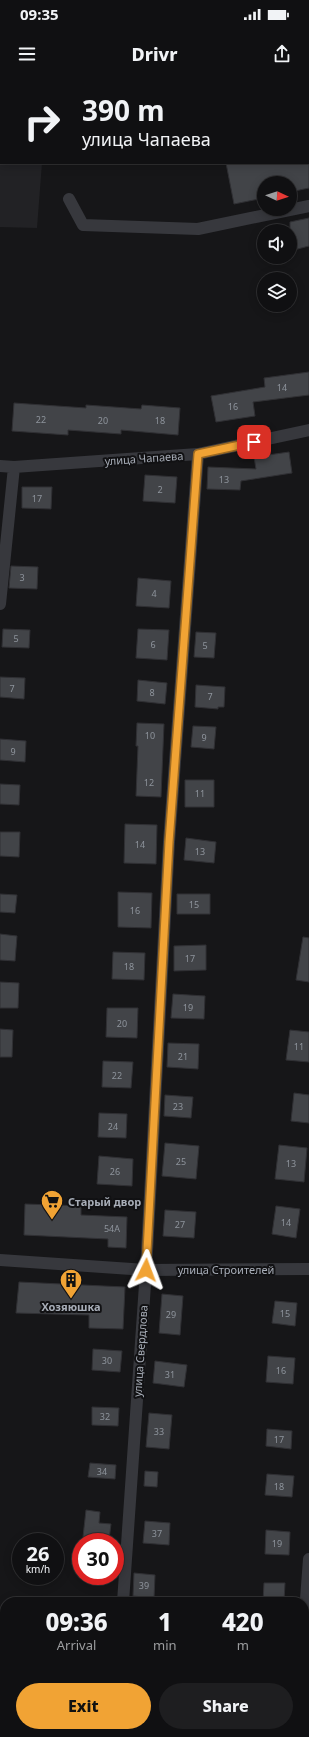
<!DOCTYPE html>
<meta charset="utf-8">
<style>
:root{--surface:#101012;--page:#1e1e20;--text:#f1f3f6;--muted:#9c9d9f;--line:#303032;--accent:#f1a334}
body{margin:0;font-family:"Noto Sans",sans-serif;background:var(--page);color:var(--text);height:100vh;display:flex;flex-direction:column;font-size:15px;white-space:nowrap}
*{box-sizing:border-box;margin:0}
p{font-size:13px;color:var(--muted)}
.icon{flex:none;width:22px;height:22px;fill:none;stroke:currentColor;stroke-width:2;stroke-linecap:round;stroke-linejoin:round}
.map{position:relative;flex:1;overflow:hidden}
.drawer{position:absolute;left:0px;top:1517px;width:309px;height:140px;display:flex;flex-direction:column;background:var(--surface);border-radius:16px 16px 0 0;box-shadow:0 2px 10px #0003,0 0 0 1px var(--line)}
.drawer>*{flex:none}
.banner{position:absolute;left:0px;top:0px;width:309px;height:84px;box-shadow:0 2px 10px #0003,0 0 0 1px var(--line);background:#101012;color:var(--text);overflow:hidden}
.needle{width:26px;rotate:94deg}
.fabs{position:absolute;left:257px;top:96px;display:grid;gap:8px}
.fabs a{display:grid;place-items:center;width:40px;height:40px;border-radius:50%;background:var(--surface);box-shadow:0 2px 10px #0003,0 0 0 1px var(--line);font-size:20px}
.speed{position:absolute;left:12px;top:1453px;display:flex;gap:8px;font-size:20px;font-weight:700;text-align:center}
.speed>*{display:grid;place-content:center;width:52px;height:52px;border-radius:50%;background:var(--surface);box-shadow:0 2px 10px #0003,0 0 0 1px var(--line);line-height:1}
.speed small{font-size:10px;font-weight:400}
.speed .limit{border:6px solid #d22;background:#fff;color:#111}
.pin{position:absolute;display:grid;place-items:center;width:34px;height:34px;color:#fff;margin:-17px;border-radius:8px;box-shadow:0 2px 6px #0006}
.me{position:absolute;width:44px;margin:-22px;rotate:3deg;stroke-linejoin:round;filter:drop-shadow(0 0 3px #0008)}
.turn{display:flex;align-items:center;gap:14px;height:84px;padding:0 16px;font-size:18px}
.turn .icon{width:52px;height:52px;stroke-width:2.5}
.turn b{display:block;font-size:28px;line-height:34px}
.eta{display:flex;justify-content:space-evenly;align-items:center;height:68px;text-align:center}
.eta b{font-size:24px;font-weight:800;line-height:28px}
.cta{display:flex;gap:8px;margin-top:auto;padding:8px 16px}
.cta a{flex:1;height:46px;border-radius:24px;background:var(--accent);color:#111;font-size:16px;font-weight:800;line-height:46px;text-align:center}
.cta a+a{background:var(--page);color:var(--text)}
.status{display:flex;justify-content:space-between;align-items:center;height:28px;padding:0 20px;background:var(--surface);direction:ltr}
.status svg{height:11px;fill:currentColor}
header{display:flex;justify-content:space-between;align-items:center;height:52px;padding:0 16px;background:var(--surface);font-size:18px;font-weight:800}
.map>svg:first-child{display:block}
.built{fill:#222225}
.building{fill:#424448;stroke:#303034}
.lines{fill:none;stroke-linecap:round;stroke-linejoin:round}
.minor{stroke:#37383d;stroke-width:12}
.route-casing{stroke:#9d6a22;stroke-width:10}
.route{stroke:#f1a334;stroke-width:7}
.labels{text-anchor:middle;dominant-baseline:central;stroke-width:4;stroke-linejoin:round;paint-order:stroke}
.number-label{font-size:9px;fill:#8e949c}
.street-label{font-size:11px;fill:#a8aeb8;stroke:#111113}
.poi-label{font-size:11px;font-weight:bold;fill:#a8aeb8;stroke:#111113;text-anchor:start}
</style>
<div class="status"><b>09:35</b><svg viewBox="0 0 49 12"><path d="M0 12V9h3v3zM5 12V6h3v6zM10 12V3h3v9zM15 12V0h3v12zM26 1h20v11H26zM47 4h2v5h-2z"/></svg></div>
<header><svg class="icon" aria-label="menu" viewBox="0 0 24 24"><path d="M4 6h16M4 12h16M4 18h16"/></svg>Drivr<svg class="icon" aria-label="share" viewBox="0 0 24 24"><path d="M12 15V3M7 8l5-5 5 5M5 13v7h14v-7"/></svg></header>
<div class="map">
<svg width="309" height="1657" viewBox="0 0 309 1657">
<rect width="100%" height="100%" fill="#161618"/>
<path class="built" d="M0 0H112L1 1V83H42L37 148 0 147Z"/>
<path class="building" d="M226 83H309V108L290 112V103H264V118L234 124Z
M309 138V166L290 171V142Z
M309 292V315L253 322 255 336 216 342 211 316 265 307 264 298Z
M14 323 86 328V325L141 329 142 325 180 328 178 355 121 350V354L68 350V355L12 351Z
M289 372 292 393 241 401 240 410 207 409 208 387 256 389 254 377Z
M145 395 177 397 175 423 143 421Z
M22 407H52L51 429 22 428Z
M11 486 38 487 37 509 9 508Z
M138 498 171 501 169 528 136 526Z
M3 549 30 550 29 568 2 567Z
M138 549 169 550 167 580 136 578Z
M196 552 216 553 214 578 194 577Z
M0 597 25 598 24 619 0 617Z
M138 600 167 603 165 624 137 621Z
M196 605 225 607 224 627H218V629L195 627Z
M137 643 164 644 161 717 136 716 138 666H136Z
M193 646 216 647 214 669 191 667Z
M0 659 26 661 25 682 0 680Z
M185 700H214V727H185Z
M0 704 20 705 19 725 0 724Z
M125 744 157 745 156 784 124 783Z
M0 752H20L19 777 0 776Z
M186 758 216 762 214 783 184 780Z
M118 812 152 813 151 848 118 847Z
M0 814 17 815 15 833 0 832Z
M177 814H210V834H177Z
M0 854 17 856 15 881 0 880Z
M303 857 309 858V902L296 900Z
M206 865V890L174 891V866Z
M113 872 145 873 144 900 112 899Z
M0 902 19 903 18 928H0Z
M173 914 205 916 204 939 171 938Z
M107 928H138L137 958 106 957Z
M0 949 13 950 12 977H0Z
M290 950 309 952V982L286 980Z
M168 963 199 964 198 989 167 987Z
M103 981 133 982 131 1008 102 1007Z
M294 1013 309 1015V1043L291 1041Z
M165 1015 193 1017 191 1038 164 1036Z
M99 1033 127 1034 126 1058 98 1057Z
M165 1063 199 1066 196 1099 162 1096Z
M279 1065 307 1068 304 1102 275 1099Z
M99 1076 133 1079 132 1106 97 1104Z
M25 1124 81 1126V1135L127 1137 126 1168 108 1167V1159L24 1155Z
M276 1126 300 1129 296 1158 272 1154Z
M165 1130 196 1132 194 1158 163 1156Z
M19 1202 125 1207 123 1249 89 1248V1235L16 1233Z
M162 1214 183 1216 180 1255 159 1253Z
M275 1221 297 1223 295 1246 272 1243Z
M93 1269 122 1271 120 1292 92 1290Z
M268 1276 295 1278 293 1304 266 1302Z
M155 1281 187 1285 184 1307 153 1303Z
M92 1327 119 1328 118 1346 92 1345Z
M149 1333 172 1335 169 1369 146 1367Z
M267 1349 292 1351 291 1369 266 1366Z
M90 1383 116 1385 115 1399 88 1397Z
M145 1391 158 1392 157 1407 144 1406Z
M267 1394 294 1396 292 1417 265 1415Z
M86 1430 100 1432 99 1443 111 1444 109 1460 83 1457Z
M145 1441 170 1443 169 1465 143 1463Z
M266 1450 290 1452 289 1475 265 1474Z
M134 1493 155 1495 154 1518 133 1516Z
M264 1503H285L284 1522H263Z"/>
<g class="lines">
<path class="minor" d="M52 1 53 0
M69 119 83 145 198 149 309 126
M0 386 14 387 198 374 309 350
M0 524 14 387
M0 1180 146 1190 309 1189
M123 1522 146 1190 169 762 198 374
M304 1546 309 1479
M114 1657V1652
M295 1657 296 1652"/>
</g>
<g class="lines">
<g class="route-casing">
<path id="route" d="M146 1190 169 762 198 374 254 362"/>
</g>
<use href="#route" class="route"/>
</g>
<defs>
<g id="supermarket-pin" transform="scale(1.15)"><path d="M0 17L-7.5 6A9.5 9.5 0 1 1 7.5 6Z" fill="#f1a334" stroke="#111113"/><path d="M-6-5.5h2.5l.6 2H6L4.5 2H-2.5L-4.4-4H-6ZM-1.5 3.2a1.3 1.3 0 1 0 .1 0ZM3 3.2a1.3 1.3 0 1 0 .1 0Z" fill="#111"/></g>
<g id="building-pin" transform="scale(1.15)"><path d="M0 17L-7.5 6A9.5 9.5 0 1 1 7.5 6Z" fill="#f1a334" stroke="#111113"/><path d="M-4-6H4V6H1V3H-1V6H-4ZM-2.5-4.3h1.7v1.8h-1.7ZM.8-4.3h1.7v1.8H.8ZM-2.5-1h1.7V.8h-1.7ZM.8-1h1.7V.8H.8Z" fill="#111"/></g>
</defs>
<g fill-rule="evenodd">
<use href="#supermarket-pin" x="52" y="1121"/>
<use href="#building-pin" x="71" y="1200"/>
</g>
<g class="labels">
<g class="number-label">
<text x="282" y="307">14</text>
<text x="233" y="326">16</text>
<text x="41" y="339">22</text>
<text x="103" y="340">20</text>
<text x="160" y="340">18</text>
<text x="224" y="399">13</text>
<text x="160" y="409">2</text>
<text x="37" y="418">17</text>
<text x="22" y="497">3</text>
<text x="154" y="513">4</text>
<text x="16" y="558">5</text>
<text x="153" y="564">6</text>
<text x="205" y="565">5</text>
<text x="12" y="608">7</text>
<text x="152" y="612">8</text>
<text x="210" y="616">7</text>
<text x="150" y="655">10</text>
<text x="204" y="657">9</text>
<text x="13" y="671">9</text>
<text x="149" y="702">12</text>
<text x="200" y="713">11</text>
<text x="140" y="764">14</text>
<text x="200" y="771">13</text>
<text x="194" y="824">15</text>
<text x="135" y="830">16</text>
<text x="190" y="878">17</text>
<text x="129" y="886">18</text>
<text x="188" y="927">19</text>
<text x="122" y="943">20</text>
<text x="299" y="966">11</text>
<text x="183" y="976">21</text>
<text x="117" y="995">22</text>
<text x="178" y="1026">23</text>
<text x="113" y="1046">24</text>
<text x="181" y="1081">25</text>
<text x="291" y="1083">13</text>
<text x="115" y="1091">26</text>
<text x="286" y="1142">14</text>
<text x="180" y="1144">27</text>
<text x="112" y="1148">54А</text>
<text x="285" y="1233">15</text>
<text x="171" y="1234">29</text>
<text x="107" y="1280">30</text>
<text x="281" y="1290">16</text>
<text x="170" y="1294">31</text>
<text x="105" y="1336">32</text>
<text x="159" y="1351">33</text>
<text x="279" y="1359">17</text>
<text x="102" y="1391">34</text>
<text x="279" y="1406">18</text>
<text x="157" y="1453">37</text>
<text x="277" y="1463">19</text>
<text x="144" y="1505">39</text>
</g>
<g class="street-label">
<text transform="translate(144 378) rotate(-4)">улица Чапаева</text>
<text x="226" y="1189">улица Строителей</text>
<text transform="translate(140 1271) rotate(-86)">улица Свердлова</text>
</g>
<g class="poi-label">
<text x="68" y="1121">Старый двор</text>
<text x="71" y="1226" text-anchor="middle">Хозяюшка</text>
</g>
</g>
</svg>
<div class="fabs">
<a><svg class="needle" viewBox="-14 -14 28 28"><path d="M0-13l5 13h-10z" fill="#e53935"/><path d="M0 13l5-13h-10z" fill="#9c9d9f"/></svg></a>
<a><svg class="icon" aria-label="sound" viewBox="0 0 24 24"><path d="M4 9h4l5-4v14l-5-4H4zM17 9q2 3 0 6"/></svg></a>
<a><svg class="icon" aria-label="layers" viewBox="0 0 24 24"><path d="M12 4l9 5-9 5-9-5zM3 14l9 5 9-5"/></svg></a>
</div>
<div class="speed"><div>26<small>km/h</small></div><div class="limit">30</div></div>
<div class="pin" style="left:254px;top:362px;background:#d93025"><svg class="icon" aria-label="arrive" viewBox="0 0 24 24"><path d="M6 21V4h12l-3 4 3 4H6"/></svg></div>
<svg class="me" style="left:146px;top:1190px" viewBox="-20 -20 40 40"><path d="M0-17L14 15 0 8-14 15z" fill="#f1a334" stroke="#fff" stroke-width="4"/></svg>
<div class="banner">
<div class="turn"><svg class="icon" aria-label="right" viewBox="0 0 24 24"><path d="M7 20v-9h11M14 6l5 5-5 5"/></svg><div><b>390 m</b>улица Чапаева</div></div>
</div>
<section class="drawer">
<div class="eta">
<div><b>09:36</b><p>Arrival</p></div>
<div><b>1</b><p>min</p></div>
<div><b>420</b><p>m</p></div>
</div>
<div class="cta"><a>Exit</a><a>Share</a></div>
</section>
</div>
